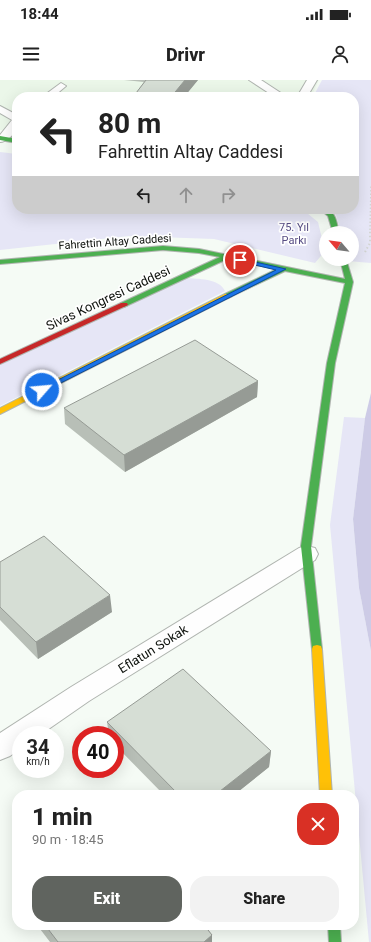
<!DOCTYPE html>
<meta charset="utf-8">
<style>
:root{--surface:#fff;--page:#f2f2f2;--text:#222;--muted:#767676;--accent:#60645f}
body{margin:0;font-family:Roboto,sans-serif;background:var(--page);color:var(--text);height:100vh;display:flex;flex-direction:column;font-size:15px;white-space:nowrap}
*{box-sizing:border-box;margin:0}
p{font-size:13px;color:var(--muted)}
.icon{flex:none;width:22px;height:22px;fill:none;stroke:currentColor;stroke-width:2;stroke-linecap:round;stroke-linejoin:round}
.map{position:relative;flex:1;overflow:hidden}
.drawer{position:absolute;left:12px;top:710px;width:347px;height:140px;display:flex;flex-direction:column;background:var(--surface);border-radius:16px;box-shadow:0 4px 16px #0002}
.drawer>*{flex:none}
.hud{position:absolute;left:12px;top:12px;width:347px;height:122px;border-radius:16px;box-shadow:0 4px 16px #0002;background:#fff;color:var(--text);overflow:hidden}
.needle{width:26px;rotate:299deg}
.buttons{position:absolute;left:319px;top:146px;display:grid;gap:8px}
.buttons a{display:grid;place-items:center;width:40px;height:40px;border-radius:50%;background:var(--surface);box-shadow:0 4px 16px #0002;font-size:20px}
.speed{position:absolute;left:12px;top:646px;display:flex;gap:8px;font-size:20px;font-weight:700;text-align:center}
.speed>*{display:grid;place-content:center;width:52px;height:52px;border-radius:50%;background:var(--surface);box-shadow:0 4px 16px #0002;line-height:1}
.speed small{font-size:10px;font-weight:400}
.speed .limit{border:6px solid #d22;background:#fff;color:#111}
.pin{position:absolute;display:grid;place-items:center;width:34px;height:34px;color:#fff;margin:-17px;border:2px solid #fff;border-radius:50%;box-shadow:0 1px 4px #0007}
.me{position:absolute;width:44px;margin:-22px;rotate:63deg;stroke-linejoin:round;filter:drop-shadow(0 0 3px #0008)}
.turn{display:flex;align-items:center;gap:14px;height:84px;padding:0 20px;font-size:18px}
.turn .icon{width:52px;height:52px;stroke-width:2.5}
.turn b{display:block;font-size:28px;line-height:34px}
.lanes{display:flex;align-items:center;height:38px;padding:0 20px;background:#0003;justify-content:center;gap:20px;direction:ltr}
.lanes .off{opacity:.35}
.round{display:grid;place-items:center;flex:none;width:42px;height:42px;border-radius:16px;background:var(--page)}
.headline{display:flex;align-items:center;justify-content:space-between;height:68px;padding:0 20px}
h1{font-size:24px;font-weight:800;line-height:30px}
.cta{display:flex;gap:8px;margin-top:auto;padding:8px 20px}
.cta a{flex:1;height:46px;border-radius:16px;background:var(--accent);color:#fff;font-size:16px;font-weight:800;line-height:46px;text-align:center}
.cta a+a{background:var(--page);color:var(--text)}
.status{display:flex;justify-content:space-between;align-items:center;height:28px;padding:0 20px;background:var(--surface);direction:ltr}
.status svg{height:11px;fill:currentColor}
header{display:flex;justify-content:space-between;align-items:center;height:52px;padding:0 20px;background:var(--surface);font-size:18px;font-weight:800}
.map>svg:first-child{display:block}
.built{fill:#ebf7e9}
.green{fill:#e6e6f6}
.water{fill:#cdcbe6}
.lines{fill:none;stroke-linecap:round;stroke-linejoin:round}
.lane-casing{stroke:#b0b5b0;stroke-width:2}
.street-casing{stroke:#b0b5b0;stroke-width:2}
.fast-casing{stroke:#b0b5b0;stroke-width:2}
.slow-casing{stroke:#b0b5b0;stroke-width:2}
.jam-casing{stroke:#b0b5b0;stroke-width:2}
.path-far1{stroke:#d3d5d2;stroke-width:1.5;stroke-dasharray:1.5 2;stroke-linecap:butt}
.path{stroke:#d3d5d2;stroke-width:2;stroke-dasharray:1.5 2.5;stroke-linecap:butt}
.lane{fill:#fefefe;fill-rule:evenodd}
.street{fill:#fefefe;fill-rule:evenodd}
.fast{fill:#4caf50;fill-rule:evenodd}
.slow{fill:#ffc107;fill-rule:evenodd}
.jam{fill:#c62828;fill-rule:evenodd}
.wall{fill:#b8bfb7}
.shaded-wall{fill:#969b95}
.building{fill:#d6ded5;stroke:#969b95}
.route{fill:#1a73e8;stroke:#114b97}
.labels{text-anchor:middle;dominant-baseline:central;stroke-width:3.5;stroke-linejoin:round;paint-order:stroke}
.far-park-label{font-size:11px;fill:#574d84;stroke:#fff}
.far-street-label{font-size:11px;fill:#0f130e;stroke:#fff}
.street-label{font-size:13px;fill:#0f130e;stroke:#fff}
</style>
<div class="status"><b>18:44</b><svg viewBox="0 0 49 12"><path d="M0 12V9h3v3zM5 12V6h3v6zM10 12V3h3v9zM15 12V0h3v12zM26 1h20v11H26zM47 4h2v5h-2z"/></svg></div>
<header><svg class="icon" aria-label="menu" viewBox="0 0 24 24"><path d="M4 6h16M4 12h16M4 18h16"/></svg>Drivr<svg class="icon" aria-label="person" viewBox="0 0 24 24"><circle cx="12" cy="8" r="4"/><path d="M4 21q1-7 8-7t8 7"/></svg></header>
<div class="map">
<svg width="371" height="862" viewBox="0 0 371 862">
<rect width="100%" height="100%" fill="#f5fbf5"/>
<path class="built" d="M0 0H319L311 17H17V52L0 50Z"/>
<path class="green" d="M322 0H371V183L348 181V179H352V153H341L336 135 328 129H354V17H313Z
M0 72 17 74V129H302L318 142 325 171 315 183 214 159 129 156 0 170Z
M186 198C198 199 219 198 225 211L0 326V285Z
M344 337 365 338 353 439 359 508 371 571V862H369L330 445Z"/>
<path class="water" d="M371 313V571L359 508 353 439 365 338Z"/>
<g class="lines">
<g class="lane-casing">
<path id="lane" d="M249 0H261L287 17H275Z
M307 0H317L307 17H297Z
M61 3 66 6 53 17H42Z
M0 26 17 35C17 38 18 45 17 48 15 54 6 62 0 62V55L12 40 0 33Z"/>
</g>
<g class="street-casing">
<path id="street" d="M307 466 315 468 318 474 315 480 89 621 40 655H21V668L10 676 0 680V653L71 607 299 468Z"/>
</g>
<g class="fast-casing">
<path id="fast" d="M0 56 17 59V63L0 60Z
M320 129C336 129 336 140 339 153H333L328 136Z
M163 166 199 169 345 199 340 179H346L353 202 335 283 311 466 322 569 321 572 317 573 313 572 312 569 301 466 327 283 345 203 285 191 228 218 224 216 225 214 277 189 227 179 124 227H121V223L220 177 199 173 163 170 0 184V180Z
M328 845H340L341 862H329Z"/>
</g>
<g class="slow-casing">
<path id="slow" d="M225 214H228L232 216 0 334V328Z
M317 565 321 566 322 569 332 715H320L312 569 313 566Z"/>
</g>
<g class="jam-casing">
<path id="jam" d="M121 223H127L128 225 0 284V279Z"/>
</g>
<path class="path-far1" d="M370 150 371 105"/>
<path class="path" d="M365 172 370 163V149"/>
<use href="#lane" class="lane"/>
<use href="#street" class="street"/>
<use href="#fast" class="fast"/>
<use href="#slow" class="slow"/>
<use href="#jam" class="jam"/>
</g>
<path class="wall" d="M124 0H198L184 17H133L144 2Z
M258 301 257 317 125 392 65 344 64 328Z
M0 482 112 532 38 579 0 540Z
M107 642 271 671 269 687 234 715H164L115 665V655H109Z
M37 845H204L212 862H50Z"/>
<path class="shaded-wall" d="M185 0H198L184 17H171Z
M258 301 257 317 125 392 124 375Z
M110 515 112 532 38 579 36 562Z
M271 671 269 687 234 715H215Z
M212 855V862H204Z"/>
<path class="building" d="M146 0H185L171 17H133Z
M195 260 258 301 124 375 64 328Z
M44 456 110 515 36 562 0 527V482Z
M183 589 271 671 215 715H179L107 642Z
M45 845H204L212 855 204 862H58Z"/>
<path class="route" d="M238 178 286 189 45 311 38 310 276 190 238 181Z"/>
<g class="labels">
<g class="far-park-label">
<text x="294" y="147">75. Yıl<tspan x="294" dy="13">Parkı</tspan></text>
</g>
<g class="far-street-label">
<text transform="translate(115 162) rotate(-4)">Fahrettin Altay Caddesi</text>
</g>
<g class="street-label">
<text transform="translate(108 218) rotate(-25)">Sivas Kongresi Caddesi</text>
<text transform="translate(153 569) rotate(-32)">Eflatun Sokak</text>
</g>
</g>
</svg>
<div class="buttons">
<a><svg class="needle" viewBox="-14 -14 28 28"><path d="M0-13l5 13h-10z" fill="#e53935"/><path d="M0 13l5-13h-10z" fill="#767676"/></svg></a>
</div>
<div class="speed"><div>34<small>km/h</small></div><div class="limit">40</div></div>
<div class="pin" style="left:240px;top:180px;background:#d93025"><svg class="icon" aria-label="arrive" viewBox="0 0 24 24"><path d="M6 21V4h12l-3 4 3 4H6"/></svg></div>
<svg class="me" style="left:42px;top:310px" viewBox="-20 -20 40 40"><circle r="17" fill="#1a73e8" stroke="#fff" stroke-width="3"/><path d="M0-11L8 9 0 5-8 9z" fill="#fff"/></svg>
<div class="hud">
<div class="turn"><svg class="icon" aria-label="left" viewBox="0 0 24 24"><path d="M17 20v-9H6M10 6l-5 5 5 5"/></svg><div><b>80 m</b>Fahrettin Altay Caddesi</div></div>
<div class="lanes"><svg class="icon" aria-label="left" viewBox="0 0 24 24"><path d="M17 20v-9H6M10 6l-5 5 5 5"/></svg><svg class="icon off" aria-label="ahead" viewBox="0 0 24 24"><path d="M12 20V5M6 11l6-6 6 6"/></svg><svg class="icon off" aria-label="right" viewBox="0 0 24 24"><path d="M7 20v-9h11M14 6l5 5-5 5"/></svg></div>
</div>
<section class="drawer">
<div class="headline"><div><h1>1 min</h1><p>90 m · 18:45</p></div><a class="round" style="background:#d93025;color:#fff"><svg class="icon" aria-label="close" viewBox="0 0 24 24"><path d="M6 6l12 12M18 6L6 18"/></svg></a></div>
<div class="cta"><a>Exit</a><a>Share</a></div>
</section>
</div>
